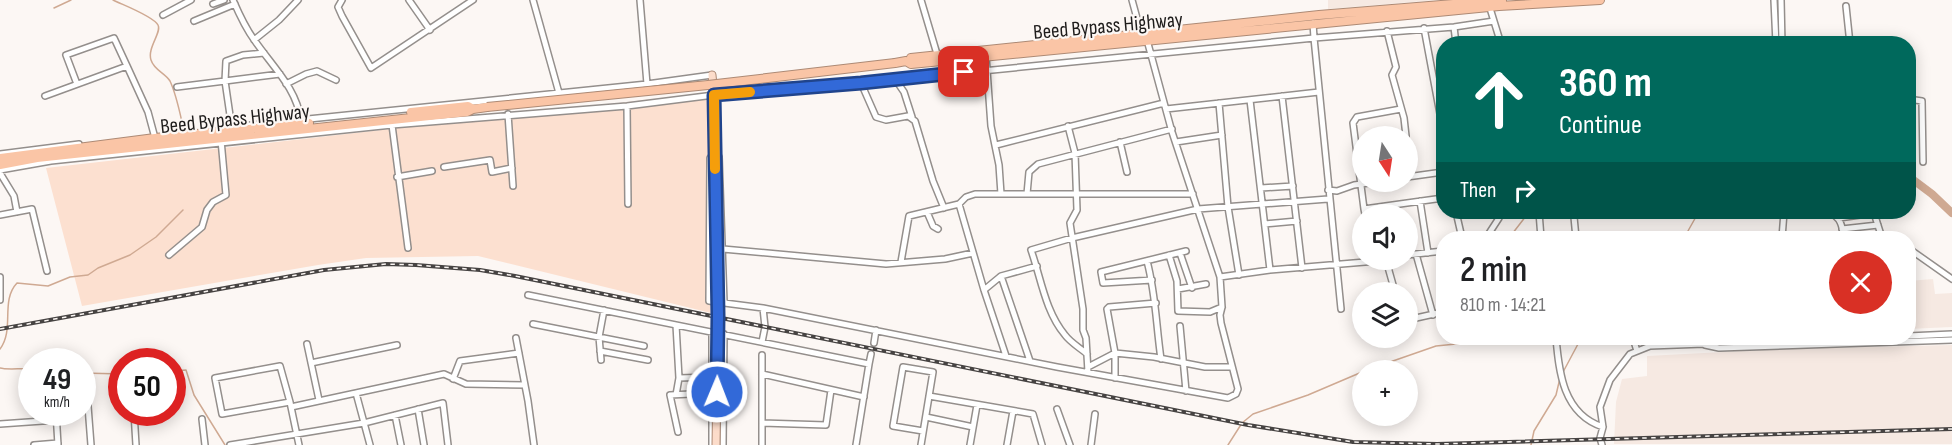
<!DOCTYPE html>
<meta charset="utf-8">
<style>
:root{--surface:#fff;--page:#f2f2f2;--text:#202124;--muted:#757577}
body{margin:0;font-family:"Sofia Sans Condensed",sans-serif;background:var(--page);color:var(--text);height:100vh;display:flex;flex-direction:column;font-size:22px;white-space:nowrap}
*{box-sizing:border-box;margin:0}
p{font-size:20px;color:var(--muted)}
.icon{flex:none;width:33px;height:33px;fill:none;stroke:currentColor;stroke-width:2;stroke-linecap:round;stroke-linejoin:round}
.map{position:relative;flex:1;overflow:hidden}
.side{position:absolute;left:1436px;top:231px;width:480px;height:114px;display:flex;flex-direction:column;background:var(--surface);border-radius:24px;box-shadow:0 3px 15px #0003}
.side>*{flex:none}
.banner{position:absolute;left:1436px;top:36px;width:480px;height:183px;border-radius:24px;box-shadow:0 3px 15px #0003;background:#00695c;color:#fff;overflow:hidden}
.needle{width:39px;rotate:168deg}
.fabs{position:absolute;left:1352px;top:126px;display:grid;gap:12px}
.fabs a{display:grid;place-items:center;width:66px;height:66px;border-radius:50%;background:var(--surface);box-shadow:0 3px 15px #0003;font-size:30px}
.speed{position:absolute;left:18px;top:348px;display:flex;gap:12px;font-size:30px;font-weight:700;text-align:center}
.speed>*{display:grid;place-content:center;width:78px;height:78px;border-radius:50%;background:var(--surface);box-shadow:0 3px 15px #0003;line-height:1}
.speed small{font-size:15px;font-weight:400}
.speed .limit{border:9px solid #d22;background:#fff;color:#111}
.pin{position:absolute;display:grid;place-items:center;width:51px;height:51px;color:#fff;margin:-26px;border-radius:12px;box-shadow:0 3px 9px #0006}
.me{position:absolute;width:66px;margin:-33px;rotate:1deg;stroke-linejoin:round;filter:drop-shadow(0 0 4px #0008)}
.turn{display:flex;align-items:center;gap:21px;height:126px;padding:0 24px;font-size:27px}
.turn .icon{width:78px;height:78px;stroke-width:2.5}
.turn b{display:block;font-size:42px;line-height:51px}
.then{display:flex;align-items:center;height:57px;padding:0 24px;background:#0003;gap:12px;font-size:22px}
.round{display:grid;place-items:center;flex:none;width:63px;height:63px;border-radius:32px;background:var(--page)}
.summary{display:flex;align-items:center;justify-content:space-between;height:102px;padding:0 24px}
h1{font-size:36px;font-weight:600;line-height:45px}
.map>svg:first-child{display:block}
.built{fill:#f6e9e2}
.green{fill:#fce0d0}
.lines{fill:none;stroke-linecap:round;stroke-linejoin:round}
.stream{stroke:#cfa992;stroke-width:1.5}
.river{stroke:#cfa992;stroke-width:8}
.minor-casing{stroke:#948f8c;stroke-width:8}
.major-casing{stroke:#ad8a75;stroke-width:9}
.highway-casing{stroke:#ad8a75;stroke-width:10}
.minor{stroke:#fff;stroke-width:5}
.major{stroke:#fcdcca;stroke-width:7}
.highway{stroke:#fac5a6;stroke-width:8}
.rail-casing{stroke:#464342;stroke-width:4}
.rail{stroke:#fcf7f4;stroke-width:1.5;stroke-dasharray:4.5;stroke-linecap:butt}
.major-bridge-casing{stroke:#ad8a75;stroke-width:9;stroke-linecap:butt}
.highway-bridge-casing{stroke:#ad8a75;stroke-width:10;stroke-linecap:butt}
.major-bridge{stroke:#fcdcca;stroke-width:7}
.highway-bridge{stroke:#fac5a6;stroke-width:8}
.route-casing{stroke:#20448c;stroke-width:15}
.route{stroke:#3269d8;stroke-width:10}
.slow{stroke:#f59e0b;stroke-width:10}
.labels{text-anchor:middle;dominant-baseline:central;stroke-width:4.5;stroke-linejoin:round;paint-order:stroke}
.street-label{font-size:21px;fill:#1e1c1b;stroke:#fcf7f4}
</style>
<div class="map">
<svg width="1952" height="445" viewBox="0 0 1952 445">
<rect width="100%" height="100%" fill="#fcf7f4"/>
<path class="built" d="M1328 0H1437L1328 9Z
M1933 279 1935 294 1952 293V327L1908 329V281Z
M1952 345V444H1614L1616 402 1622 379 1647 376V356L1782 349Z"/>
<path class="green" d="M707 93 711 313 478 256 366 258 318 265 82 306 46 168Z"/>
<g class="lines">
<path class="stream" d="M113 0C123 5 153 16 158 25 162 32 147 48 151 60 154 70 165 73 170 81 177 96 180 114 184 131
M54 8 71 0
M1509 238 1529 212
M1684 238 1697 215V212
M0 349C15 329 0 301 17 283L48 286 70 277 88 275 98 268 130 255 156 237 183 210
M0 368C6 370 23 368 32 369
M1367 370 1436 346 1466 343 1474 338
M172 371 186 370 194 395 225 445
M82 373 122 374
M1562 374 1578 344 1589 338
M1228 445 1242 423 1253 414 1308 395 1362 372
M1531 445 1534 431 1556 395 1560 378"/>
<path class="river" d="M1908 176 1932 194 1952 213"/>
<g class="minor-casing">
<path id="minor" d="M233 0C239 14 246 29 255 41 273 67 297 89 301 121
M342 0 338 7 342 16 371 68 473 0
M409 0 430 30
M533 0 559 93
M640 0 647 84
M921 0 937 54
M1132 0 1141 33
M1774 0 1776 44
M1781 0 1782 44
M213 4 224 0
M1489 5 1501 44
M1846 6 1850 44
M163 15 191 0
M194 21 235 4
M1454 27 1456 44
M1424 28 1443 130
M1387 31 1396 67 1392 75 1404 118 1406 136
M254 40 279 20 298 0
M986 56 991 126 999 165 1001 194
M895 79 904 92 912 117
M861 83 876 117 886 120 908 116 915 121 933 181 944 208
M77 84 66 55 114 38 127 66
M286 84 306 74 317 71 336 80
M177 87 225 81 226 61 243 55 264 53
M45 96 127 66 148 112 155 138
M1282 96 1302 268
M1908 99 1922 101 1923 162
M1250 100 1270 270
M1219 103 1228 207 1239 275
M627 106 628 204
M1166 109 1319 92
M508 114 513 186
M392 125 408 248
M1068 126 1075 153 1077 210 1070 223 1083 309V330L1086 338 1088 372
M231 127 647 84 712 75
M232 129 225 81 280 74
M1120 142 1127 172
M1176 142 1222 135
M1407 142 1412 176
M996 145 1164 103
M716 151 719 157 724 302
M714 153 710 158V165L709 301 763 308 1057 367 1228 398 1236 394 1238 389 1221 323 1220 315 1222 307 1220 277 1172 132 1147 40
M0 154 79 144
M444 167 490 160 492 172 512 168
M0 170 51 161 392 125 627 106 714 95 861 83 1314 38 1313 23
M0 173 14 196 17 212
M397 177 432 171
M1407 177 1443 172
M1261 188 1293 186
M1328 190 1337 191 1354 185 1376 182
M1027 194 1029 172 1038 164 1172 129
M1420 201 1428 253
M959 204 984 290 1006 356
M1364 209 1353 123 1357 117 1401 109
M927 212 933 226 938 229
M1456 212 1462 238
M1539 212 1541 238
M1829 212C1841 218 1842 225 1844 238
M1874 213 1882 238
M1365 214 1364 209 1443 198
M0 215 32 209 47 271
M1574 217 1576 238
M1839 218 1881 212
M1265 224 1297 221
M1842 229 1878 225
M1486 238 1499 218 1497 212
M1782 238 1784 212
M1908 248 1952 279
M723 249 886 264 945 259 973 253
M1180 253 1192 288
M1416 254 1433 315
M169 255 202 227 207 210 213 202 226 195 221 140
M1169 255 1177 281 1178 311 1210 312 1222 307
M1407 255 1443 251
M1386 260 1395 292
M1147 261C1156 295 1156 325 1161 359
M901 262 909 216 959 204 966 197 975 194H1193
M1001 276 1030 361
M0 277V300
M1220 277 1270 270 1389 260
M1152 280 1103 283 1101 272 1186 251
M1178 289 1206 284
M984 290 1001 276 1037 266
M528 295 869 364 856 445
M1341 309 1314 38 1454 27 1494 21
M1407 320 1443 312
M533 324 644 346
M676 325 679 378 676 395
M1180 326 1186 391
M712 332V445
M1908 336 1952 334
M516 338 528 401 534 445
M1556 338C1559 372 1563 414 1603 427
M1633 338 1637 351
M762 342 765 327 763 308
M874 343 876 330
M307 344 319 400
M1705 345 1719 348 1952 340
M600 351 648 360
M1087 354C1080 348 1070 342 1065 335 1045 311 1041 278 1031 250L1072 238 1198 209 1328 199
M762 355V445
M601 360 599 337 604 310
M311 363 397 345
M869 364 871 354
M1088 367 1115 353 1154 357 1205 367H1232
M762 374 864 397
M679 378 712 377
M1115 378V353L1107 309 1109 307 1156 303
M453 379 460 361 519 353
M87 393 91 445
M356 393 370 445
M929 396 1033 414 1042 445
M290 402 222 414 215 378 280 366 290 402 291 407 299 445
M291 407 444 374 466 384 525 385
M418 409 424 445
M1057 409 1070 445
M56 412 58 445
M134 412 136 445
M395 415 401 445
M926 417 973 427
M202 419 205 445
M762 423 826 425 831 390
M0 424 57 420
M678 432 670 395 712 393
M34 445 58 443
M230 445 364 423 443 403 448 445
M723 445 724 334
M921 445 933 372 903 367 893 426 923 431
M970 445 977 405
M1007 445 1013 411
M1091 445 1095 414
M1602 445 1600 438 1603 427 1600 407 1610 380 1630 354 1650 346 1704 344 1719 341 1844 338"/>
</g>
<g class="major-casing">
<path id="major" d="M712 75 714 95 715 224"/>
</g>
<g class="highway-casing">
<path id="highway" d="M911 58 1319 15 1502 0
M895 63 906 61 911 64 1499 6 1600 0
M411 112 468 106 473 109
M0 158 155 138 309 123
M0 165 37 158 467 112 473 109 487 107"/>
</g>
<use href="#minor" class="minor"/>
<use href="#major" class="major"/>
<use href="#highway" class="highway"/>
<g class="rail-casing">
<path id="rail" d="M0 329 324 270 386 264 416 265 480 270 515 276 1248 425 1353 442 1437 444 1952 429"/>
</g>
<use href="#rail" class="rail"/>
<g class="major-bridge-casing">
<path id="major-bridge" d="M715 224 718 315 716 445"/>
</g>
<g class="highway-bridge-casing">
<path id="highway-bridge" d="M487 107 708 85 895 63"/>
</g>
<use href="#major-bridge" class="major-bridge"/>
<use href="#highway-bridge" class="highway-bridge"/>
</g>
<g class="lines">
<g class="route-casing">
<path id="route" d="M717 392 718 315 714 95 861 83 964 72"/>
</g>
<use href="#route" class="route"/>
<path class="slow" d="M715 169 714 95 750 92"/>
</g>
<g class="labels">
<g class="street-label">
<text transform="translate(1108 26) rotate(-5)">Beed Bypass Highway</text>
<text transform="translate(235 119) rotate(-6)">Beed Bypass Highway</text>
</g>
</g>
</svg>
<div class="fabs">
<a><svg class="needle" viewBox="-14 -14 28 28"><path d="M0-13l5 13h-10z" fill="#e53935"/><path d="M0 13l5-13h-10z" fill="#757577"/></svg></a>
<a><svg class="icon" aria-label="sound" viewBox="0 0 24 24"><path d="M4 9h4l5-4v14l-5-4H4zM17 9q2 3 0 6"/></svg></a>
<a><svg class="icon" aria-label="layers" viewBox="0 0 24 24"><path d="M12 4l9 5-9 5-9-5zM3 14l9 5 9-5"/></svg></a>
<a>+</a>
</div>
<div class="speed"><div>49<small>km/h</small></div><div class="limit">50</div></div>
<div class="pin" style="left:964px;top:72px;background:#d93025"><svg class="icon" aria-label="arrive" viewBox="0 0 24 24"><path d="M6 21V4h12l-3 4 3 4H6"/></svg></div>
<svg class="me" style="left:717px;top:392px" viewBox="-20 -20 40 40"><circle r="17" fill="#3269d8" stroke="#fff" stroke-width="3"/><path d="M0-11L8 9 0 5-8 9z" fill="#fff"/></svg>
<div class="banner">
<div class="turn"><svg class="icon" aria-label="ahead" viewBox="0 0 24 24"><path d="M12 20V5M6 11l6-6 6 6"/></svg><div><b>360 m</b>Continue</div></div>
<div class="then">Then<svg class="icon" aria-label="right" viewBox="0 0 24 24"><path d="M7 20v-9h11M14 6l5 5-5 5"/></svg></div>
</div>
<section class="side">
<div class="summary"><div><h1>2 min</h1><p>810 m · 14:21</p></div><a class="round" style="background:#d93025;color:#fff"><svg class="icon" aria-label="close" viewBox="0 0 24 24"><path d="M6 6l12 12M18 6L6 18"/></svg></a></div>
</section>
</div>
